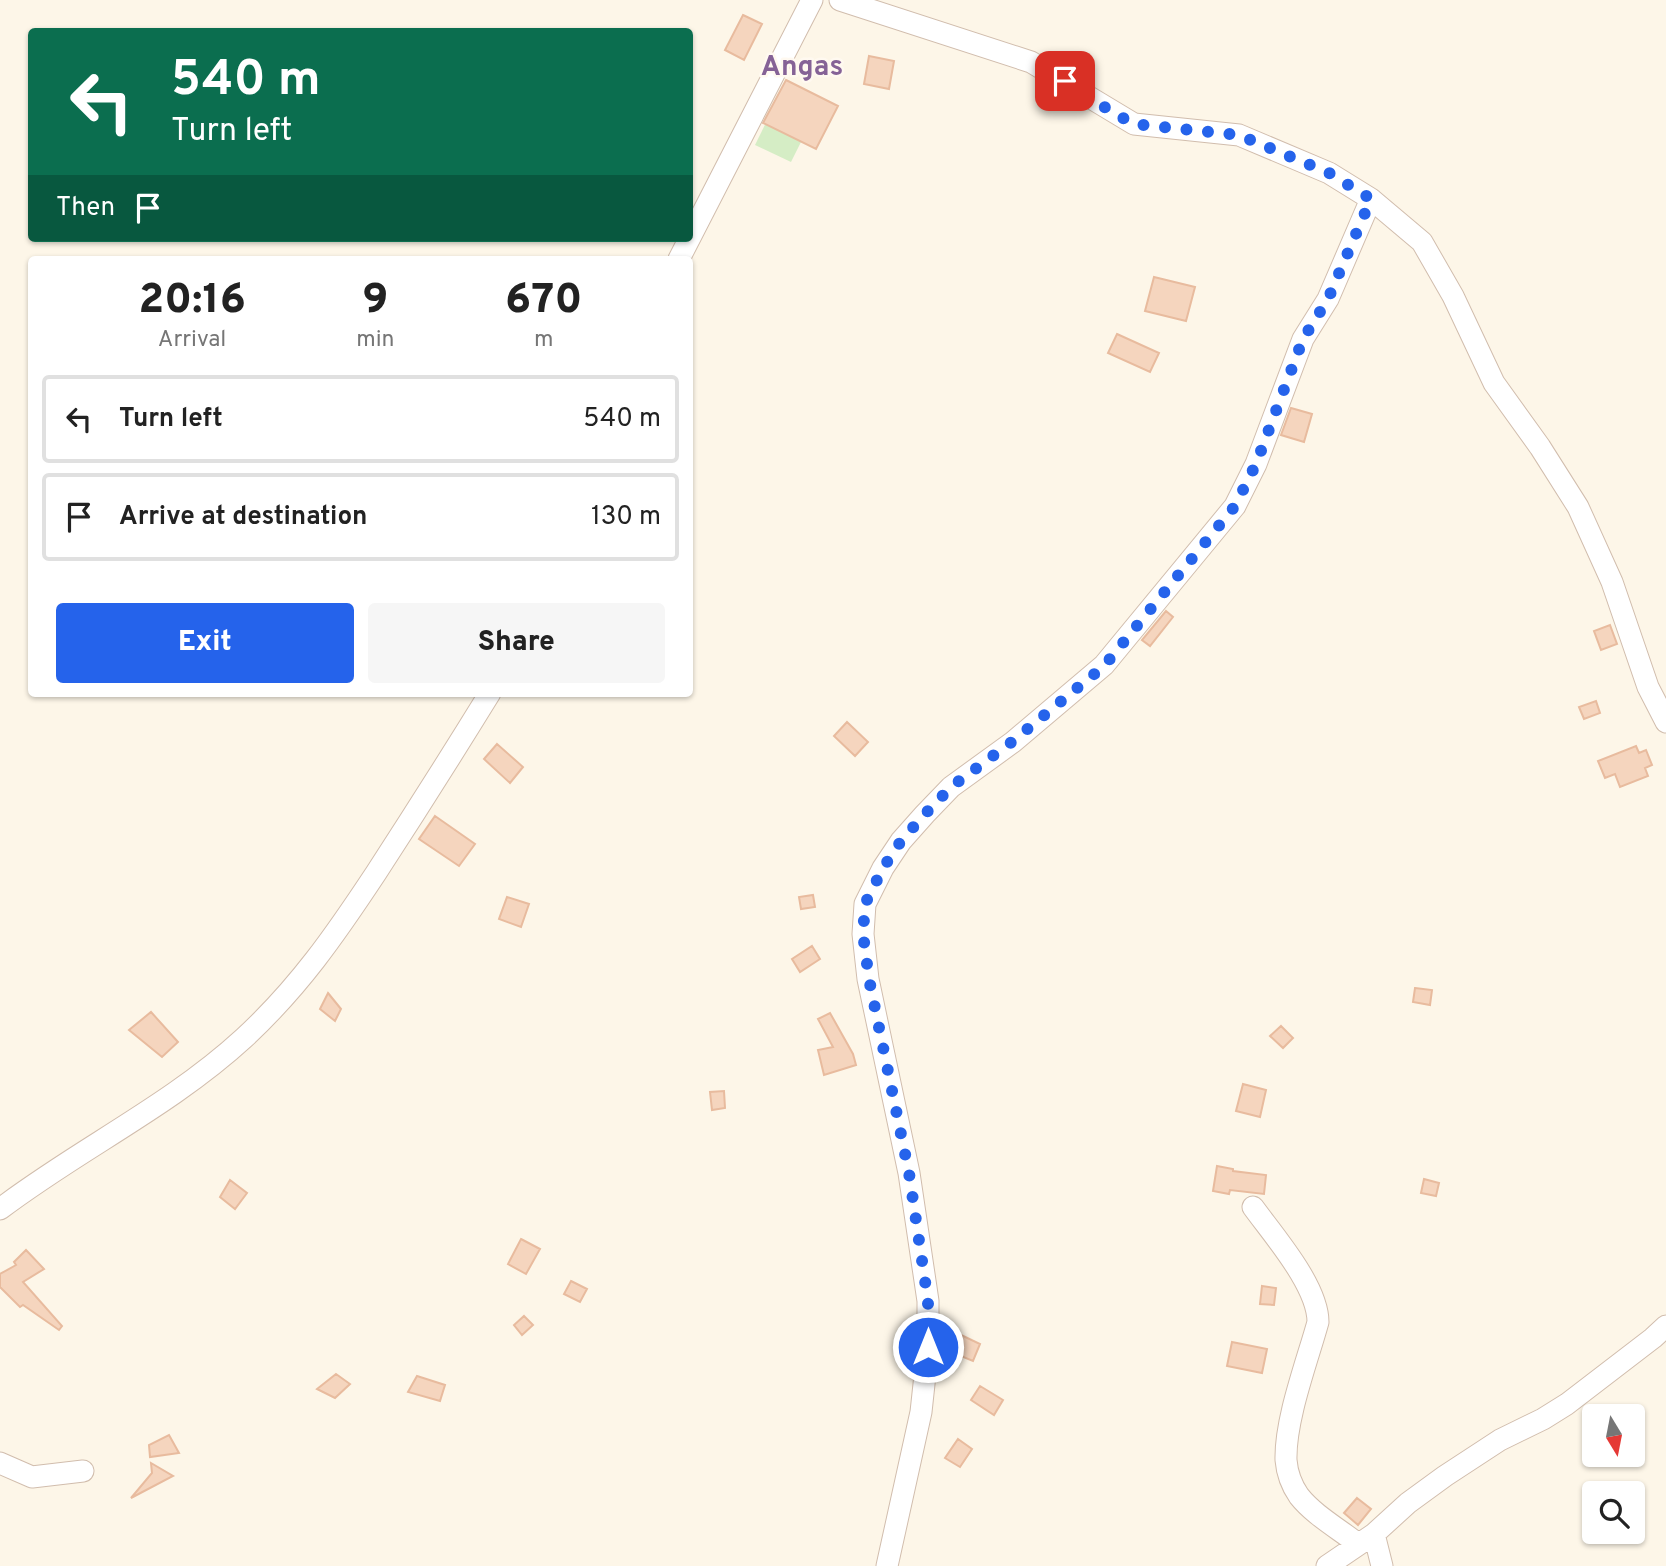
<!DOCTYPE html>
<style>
:root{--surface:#fff;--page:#f6f6f6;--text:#222;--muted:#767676;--line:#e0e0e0;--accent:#2563eb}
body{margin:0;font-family:Overpass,sans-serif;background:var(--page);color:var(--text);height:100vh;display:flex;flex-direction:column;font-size:26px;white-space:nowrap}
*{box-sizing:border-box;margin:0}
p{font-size:23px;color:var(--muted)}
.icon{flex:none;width:38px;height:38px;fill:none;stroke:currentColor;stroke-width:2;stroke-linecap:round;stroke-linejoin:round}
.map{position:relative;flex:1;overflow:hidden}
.drawer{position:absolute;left:28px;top:256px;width:665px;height:441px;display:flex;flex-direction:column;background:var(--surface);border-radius:7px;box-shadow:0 2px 5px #0004}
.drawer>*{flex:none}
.hud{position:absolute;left:28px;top:28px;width:665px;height:214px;border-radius:7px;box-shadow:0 2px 5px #0004;background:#0b6e4f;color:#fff;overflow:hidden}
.needle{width:46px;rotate:170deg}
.buttons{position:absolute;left:1582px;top:1404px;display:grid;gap:14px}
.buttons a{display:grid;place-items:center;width:63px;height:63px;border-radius:7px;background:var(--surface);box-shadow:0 2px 5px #0004;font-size:35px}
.pin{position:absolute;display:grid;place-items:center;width:60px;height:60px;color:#fff;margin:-30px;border-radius:14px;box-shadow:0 4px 10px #0006}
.me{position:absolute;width:77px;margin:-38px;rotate:0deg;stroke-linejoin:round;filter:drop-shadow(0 0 5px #0008)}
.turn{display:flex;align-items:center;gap:24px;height:147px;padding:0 28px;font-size:32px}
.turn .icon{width:91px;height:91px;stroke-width:2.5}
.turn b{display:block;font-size:49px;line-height:60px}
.then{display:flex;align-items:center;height:66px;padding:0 28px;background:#0003;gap:14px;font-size:26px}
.eta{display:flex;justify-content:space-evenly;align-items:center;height:119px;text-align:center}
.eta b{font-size:42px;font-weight:800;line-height:49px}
.cta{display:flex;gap:14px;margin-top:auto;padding:14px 28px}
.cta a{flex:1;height:80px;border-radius:7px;background:var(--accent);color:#fff;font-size:28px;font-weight:800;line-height:80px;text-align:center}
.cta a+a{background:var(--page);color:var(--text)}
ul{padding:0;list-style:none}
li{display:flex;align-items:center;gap:21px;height:88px;margin:0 14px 10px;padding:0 14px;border:4px solid var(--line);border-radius:7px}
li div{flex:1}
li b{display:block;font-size:26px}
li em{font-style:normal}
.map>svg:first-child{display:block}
.green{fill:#d5edc5}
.building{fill:#f5d5be;stroke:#e8bb9e;stroke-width:2}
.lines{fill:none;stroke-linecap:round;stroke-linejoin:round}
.minor-casing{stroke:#d1bdad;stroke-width:23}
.minor{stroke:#fff;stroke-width:21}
.route{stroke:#2563eb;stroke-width:12;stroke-dasharray:0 21.6}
.labels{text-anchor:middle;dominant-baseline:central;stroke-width:5;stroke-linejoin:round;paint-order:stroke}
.quarter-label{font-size:28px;font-weight:bold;fill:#856296;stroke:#fff9f0}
</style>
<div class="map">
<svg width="1666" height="1566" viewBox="0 0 1666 1566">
<rect width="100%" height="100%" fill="#fdf6e8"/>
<path class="green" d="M784 86 820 104 791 162 755 145Z"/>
<path class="building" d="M743 15 762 24 744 60 725 50Z
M869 56 894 61 889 89 864 84Z
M786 80 838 106 816 149 763 123Z
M1154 277 1195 287 1186 321 1145 311Z
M1117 334 1159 353 1150 372 1108 353Z
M1291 408 1312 414 1304 442 1281 435Z
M1166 611 1173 617 1150 646 1142 640Z
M1610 625 1617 644 1601 650 1594 631Z
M1596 701 1600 713 1584 719 1579 707Z
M847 722 868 742 855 756 834 736Z
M497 744 523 767 510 783 484 759Z
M1636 746 1639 753 1646 750 1652 765 1645 768 1648 776 1620 787 1615 774 1605 778 1598 761Z
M435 816 475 844 459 866 419 839Z
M813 895 815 907 801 909 799 897Z
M507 897 529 904 521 927 499 919Z
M812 946 820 959 800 972 792 959Z
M1415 988 1432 990 1430 1005 1413 1002Z
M328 993 341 1009 335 1021 320 1009Z
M151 1012 178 1042 162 1057 129 1030Z
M830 1013 853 1054 856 1065 824 1075 818 1050 833 1047 818 1019Z
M1281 1026 1293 1038 1283 1048 1270 1036Z
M1243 1084 1266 1090 1260 1117 1236 1111Z
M724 1091 725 1108 712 1110 710 1092Z
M1217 1166 1233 1169V1171L1266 1175 1264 1194 1230 1190 1229 1194 1213 1191Z
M1424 1179 1439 1183 1436 1196 1421 1193Z
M230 1180 247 1193 235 1209 220 1197Z
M521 1239 540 1249 526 1274 508 1264Z
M26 1250 44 1269 23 1282 62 1326 59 1330 23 1305 20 1307 0 1287V1274L16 1265 14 1262Z
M571 1281 587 1289 580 1302 564 1294Z
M1262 1286 1276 1288 1274 1305 1260 1304Z
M524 1316 533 1325 522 1335 514 1325Z
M959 1334 980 1344 973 1361 951 1352Z
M1232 1342 1267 1349 1262 1373 1227 1366Z
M336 1374 350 1384 335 1398 317 1389Z
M417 1376 445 1385 440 1401 408 1392Z
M980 1386 1003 1400 994 1415 971 1400Z
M169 1435 179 1453 150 1457 149 1445Z
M958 1439 972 1449 960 1467 945 1458Z
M151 1463 173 1476 131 1498 152 1473Z
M1357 1498 1371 1509 1358 1525 1344 1513Z"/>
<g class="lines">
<g class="minor-casing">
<path id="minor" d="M840 0 1031 62 1134 124 1239 135 1329 173 1371 199 1422 242 1453 296 1494 383 1540 447 1578 507 1612 582 1648 687 1666 722
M679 259 812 0
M1253 1207C1274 1236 1318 1286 1318 1322 1307 1362 1285 1419 1286 1460 1287 1472 1292 1486 1299 1496 1314 1515 1339 1529 1358 1544
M0 1209C79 1149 170 1106 244 1038 299 987 335 935 376 873 415 813 453 753 490 693
M0 1463 32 1477 83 1471
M1374 1534 1382 1566
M887 1566 921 1412 928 1347V1301L909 1173 868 979 863 934 865 904 883 868 901 841 925 814 951 787 1013 742 1104 665 1235 506 1256 464 1303 339 1328 299 1371 199
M1327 1566 1374 1534 1408 1503 1445 1476 1500 1440 1543 1419 1567 1404 1653 1338 1666 1326"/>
</g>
<use href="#minor" class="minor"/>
</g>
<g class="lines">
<path class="route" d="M928 1347V1301L909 1173 869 979 863 934 865 904 883 868 901 841 925 814 951 787 1013 741 1104 666 1235 506 1256 464 1303 339 1328 299 1371 199 1329 173 1239 135 1134 124 1112 112 1065 81"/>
</g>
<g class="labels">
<g class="quarter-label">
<text x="802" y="68">Angas</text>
</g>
</g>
</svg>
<div class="buttons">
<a><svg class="needle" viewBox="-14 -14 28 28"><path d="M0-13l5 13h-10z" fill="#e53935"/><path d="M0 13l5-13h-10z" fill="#767676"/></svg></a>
<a><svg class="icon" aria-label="search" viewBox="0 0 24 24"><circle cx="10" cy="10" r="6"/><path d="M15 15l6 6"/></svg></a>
</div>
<div class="pin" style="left:1065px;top:81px;background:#d93025"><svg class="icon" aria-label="arrive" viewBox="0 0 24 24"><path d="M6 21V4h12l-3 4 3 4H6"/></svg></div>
<svg class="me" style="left:928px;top:1347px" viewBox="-20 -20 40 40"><circle r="17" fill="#2563eb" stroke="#fff" stroke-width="3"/><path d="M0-11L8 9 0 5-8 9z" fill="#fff"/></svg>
<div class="hud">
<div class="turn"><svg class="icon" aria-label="left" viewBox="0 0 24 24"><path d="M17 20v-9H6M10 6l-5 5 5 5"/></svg><div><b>540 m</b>Turn left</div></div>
<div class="then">Then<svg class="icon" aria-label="arrive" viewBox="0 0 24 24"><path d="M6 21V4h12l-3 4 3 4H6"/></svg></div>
</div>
<section class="drawer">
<div class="eta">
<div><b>20:16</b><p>Arrival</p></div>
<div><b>9</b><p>min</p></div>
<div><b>670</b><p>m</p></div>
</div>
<ul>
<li><svg class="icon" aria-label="left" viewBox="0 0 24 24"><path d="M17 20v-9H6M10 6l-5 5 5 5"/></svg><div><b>Turn left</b></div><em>540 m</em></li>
<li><svg class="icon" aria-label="arrive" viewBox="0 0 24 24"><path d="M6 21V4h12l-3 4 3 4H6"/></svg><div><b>Arrive at destination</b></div><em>130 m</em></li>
</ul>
<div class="cta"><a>Exit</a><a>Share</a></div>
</section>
</div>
